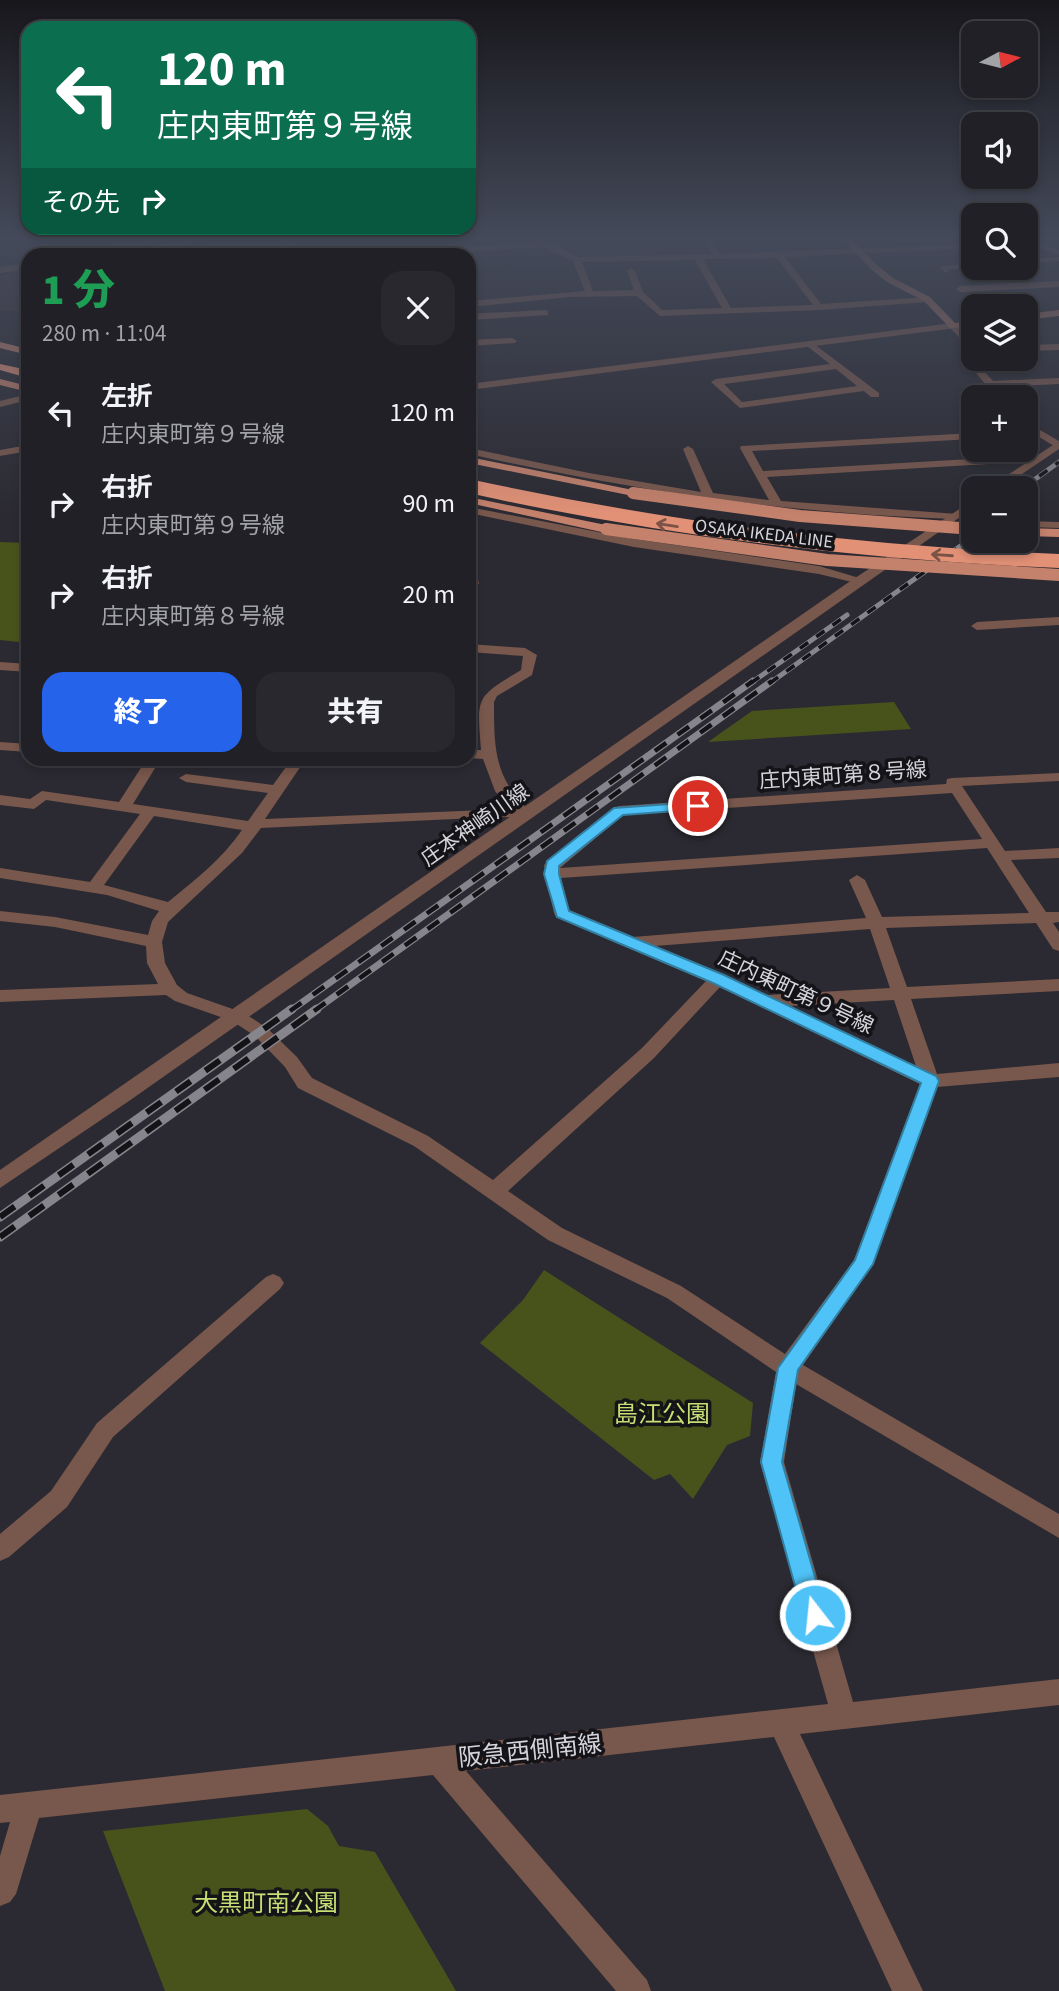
<!DOCTYPE html>
<html lang="ja">
<meta charset="utf-8">
<style>
:root{--surface:#202026;--page:#28282e;--text:#f1f3f6;--muted:#a2a3a7;--line:#3d3e43;--accent:#2563eb}
body{margin:0;font-family:"Source Sans 3","Noto Sans JP",sans-serif;background:var(--page);color:var(--text);height:100vh;display:flex;flex-direction:column;font-size:26px;white-space:nowrap}
*{box-sizing:border-box;margin:0}
p{font-size:23px;color:var(--muted)}
.icon{flex:none;width:38px;height:38px;fill:none;stroke:currentColor;stroke-width:2;stroke-linecap:round;stroke-linejoin:round}
.map{position:relative;flex:1;overflow:hidden}
.sheet{position:absolute;left:21px;top:248px;width:455px;height:518px;display:flex;flex-direction:column;background:var(--surface);border-radius:21px;box-shadow:0 4px 10px #0003,0 0 0 2px var(--line)}
.sheet>*{flex:none}
.top-card{position:absolute;left:21px;top:21px;width:455px;height:214px;border-radius:21px;box-shadow:0 4px 10px #0003,0 0 0 2px var(--line);background:#0b6e4f;color:#fff;overflow:hidden}
.needle{width:46px;rotate:83deg}
.controls{position:absolute;left:961px;top:21px;display:grid;gap:14px}
.controls a{display:grid;place-items:center;width:77px;height:77px;border-radius:14px;background:var(--surface);box-shadow:0 4px 10px #0003,0 0 0 2px var(--line);font-size:35px}
.pin{position:absolute;display:grid;place-items:center;width:60px;height:60px;color:#fff;margin:-30px;border:4px solid #fff;border-radius:50%;box-shadow:0 2px 7px #0007}
.me{position:absolute;width:77px;margin:-38px;rotate:344deg;stroke-linejoin:round;filter:drop-shadow(0 0 5px #0008)}
.turn{display:flex;align-items:center;gap:24px;height:147px;padding:0 21px;font-size:32px}
.turn .icon{width:91px;height:91px;stroke-width:2.5}
.turn b{display:block;font-size:49px;line-height:60px}
.then{display:flex;align-items:center;height:66px;padding:0 21px;background:#0003;gap:14px;font-size:26px}
.round{display:grid;place-items:center;flex:none;width:74px;height:74px;border-radius:21px;background:var(--page)}
.overview{display:flex;align-items:center;justify-content:space-between;height:119px;padding:0 21px}
h1{font-size:42px;font-weight:800;line-height:52px;color:#1e9e55}
.primary-button{display:flex;gap:14px;margin-top:auto;padding:14px 21px}
.primary-button a{flex:1;height:80px;border-radius:21px;background:var(--accent);color:#fff;font-size:28px;font-weight:800;line-height:80px;text-align:center}
.primary-button a+a{background:var(--page);color:var(--text)}
ul{padding:0;list-style:none}
li{display:flex;align-items:center;gap:21px;height:91px;padding:0 21px}
li div{flex:1}
li b{display:block;font-size:26px}
li em{font-style:normal}
.map>svg:first-child{display:block}
.education{fill:#3e2d37}
.green{fill:#48531c}
.lines{fill:none;stroke-linecap:round;stroke-linejoin:round}
.minor{fill:#78574c;fill-rule:evenodd}
.tertiary{fill:#78574c;fill-rule:evenodd}
.secondary{fill:#a36f5e;fill-rule:evenodd}
.primary{fill:#c4816b;fill-rule:evenodd}
.motorway{fill:#e29176;fill-rule:evenodd}
.rail-far2-casing{stroke:#86858c;stroke-width:5}
.rail-far1-casing{stroke:#86858c;stroke-width:7}
.rail-casing{stroke:#86858c;stroke-width:9}
.rail-far2{stroke:#141317;stroke-width:3.5;stroke-dasharray:10;stroke-linecap:butt}
.rail-far1{stroke:#141317;stroke-width:4.5;stroke-dasharray:14;stroke-linecap:butt}
.rail{stroke:#141317;stroke-width:6;stroke-dasharray:18;stroke-linecap:butt}
.primary-bridge{stroke:#c4816b;stroke-width:12}
.motorway-bridge{stroke:#e29176;stroke-width:14}
.oneway{stroke:#7b5246}
.route{fill:#4fc3f7;stroke:#337fa1;stroke-width:2}
.labels{text-anchor:middle;dominant-baseline:central;stroke-width:7;stroke-linejoin:round;paint-order:stroke}
.far-street-label{font-size:18px;fill:#d5d4da;stroke:#141317}
.street-label{font-size:21px;fill:#d5d4da;stroke:#141317}
.near-park-label{font-size:24px;fill:#c6de73;stroke:#141317}
.near-street-label{font-size:24px;fill:#d5d4da;stroke:#141317}
</style>
<div class="map">
<svg width="1059" height="1991" viewBox="0 0 1059 1991">
<rect width="100%" height="100%" fill="#2b2a32"/>
<path class="education" d="M248 237H272L300 255H126Z
M28 270V311L0 310V275Z"/>
<path class="green" d="M168 237 183 239 76 255H45Z
M0 542 28 543V643L0 640Z
M894 702 911 729 708 742 752 711Z
M544 1270 753 1403 750 1436 727 1445 693 1499 670 1474 654 1480 480 1343 523 1300Z
M307 1809 328 1826 339 1846 375 1852 456 1991H165L103 1831Z"/>
<g class="lines">
<path class="minor" d="M205 237H224L116 256H93Z
M276 237H285L313 256H303Z
M344 237H390L332 242 328 240Z
M533 237H541L578 257 712 254 701 237H709L720 254 973 244V248L785 257 821 304 930 297V301L927 302 819 310 660 316 637 296 570 297 469 307V301L585 291 573 261 543 247 401 256H326L538 242ZM777 258 813 305 731 308 703 259ZM695 260 722 308 662 310 643 292 635 271 631 268 627 271 634 290 593 291 582 262Z
M1026 238 1059 250V255L1026 243Z
M1059 257V261L1026 263V259Z
M28 263V269L0 273V267Z
M973 263V268H976L950 269 946 273 939 267Z
M1059 281V287L960 292 956 289 960 286Z
M545 310 548 311V315L469 320V314Z
M950 324H956L967 335 973 359 993 381 1059 378V384L998 387 1006 397H996L966 361 958 336 948 326Z
M512 338 517 341 515 343 469 346V340Z
M810 341 879 393V397H871L864 391 740 408 711 382 716 379 830 364 807 346V342ZM836 369 857 386 742 402 724 384Z
M1059 344V350L1026 351V345Z
M28 394V400L0 407V401Z
M1026 422 1059 441V449L1026 429Z
M973 433V439L752 451 763 471 1021 456 1039 459V463L1021 462 767 477 781 501 958 514 960 516 954 519C790 514 629 490 469 454V448L589 473 701 492 683 449 688 446 693 449 713 493 769 500 740 448 741 446Z
M469 507 634 539 819 566 866 580 860 584 819 574 634 547 469 513Z
M1026 521 1059 522V528L1026 527Z
M469 567 475 571 479 583 473 594 469 595Z
M1059 617V625L977 630 971 626 977 622Z
M469 644 525 648 537 655 532 675 497 696 494 702C494 748 494 779 531 812L534 815 531 818 498 817 261 828 242 853 168 922 162 942 165 963 177 985 187 993 244 1013 267 1028 297 1057 312 1078 428 1136 493 1180 642 1048 706 981 556 917 554 913 544 865 614 808 619 806 946 784 947 779 952 778 1059 773V781L962 786 1005 851 1059 848V858L1011 860 1046 912H1059V922L1053 923 1059 932V951L1053 949 1036 923 886 928 907 987 1059 979V991L911 999 937 1074 1059 1063V1077L937 1087 873 1264 803 1365 1059 1514V1538L796 1384 784 1462 853 1702 1059 1679V1705L800 1734 923 1991H892L774 1737 466 1771 647 1980 651 1991H616L433 1775 39 1818 16 1894 10 1902 0 1906V1856L10 1822 0 1823V1795L828 1704 760 1462 776 1372 667 1298 548 1240 414 1146 298 1088 285 1067 255 1036 232 1021 175 1001 166 995 0 1002V990L158 984 147 963 146 946 55 927 0 921V911L55 917 148 935 152 921 159 911 107 895 0 878V868L90 882 140 814 46 800 34 809 0 805V795L30 799 42 791 119 802 146 760H160L133 804 248 821 268 793 186 782 179 778 186 774 273 785 291 760H305L265 819 510 809 495 791 483 759 469 758V750H481C477 696 475 698 521 670L523 656 469 652ZM952 793 982 839 560 868 623 815ZM154 816 242 830C222 859 195 880 168 902L104 885ZM987 848 1029 913 882 917 865 880 857 875 849 880 866 918 633 937 569 910 561 878ZM870 929 890 988 767 995 655 946ZM720 987 920 1084 854 1260 785 1354 681 1286 562 1228 508 1191 654 1058ZM894 1000 916 1066 789 1006Z
M0 662 28 664V672L0 670Z
M0 742 28 744V752L0 750Z
M273 1274 280 1277 284 1283 280 1289 113 1437 67 1507 9 1557 0 1561V1534L51 1491 97 1423 266 1277Z"/>
<path class="tertiary" d="M953 323 956 324V328L469 390V384Z
M1059 441V449L1001 488H988Z
M28 445V451L0 456V450Z
M973 500V508L129 1101 0 1188V1170L846 584Z"/>
<path class="secondary" d="M841 237H849L878 266 893 278 930 297 955 323 973 321V327L950 328 924 301 887 282 872 270Z
M1059 310V316L1026 320V314Z"/>
<path class="primary" d="M0 342 28 349V355L0 348Z
M0 379 28 386V392L0 385Z
M469 457 633 490 639 493 633 496 469 463Z
M469 497 606 525 612 529 606 533 469 503Z
M1026 528 1059 529V537L1026 536Z"/>
<path class="motorway" d="M0 364 28 370V378L0 370Z"/>
<g class="rail-far2-casing">
<path id="rail-far2" d="M1023 488 1059 462
M751 683 847 615
M770 683 973 537"/>
</g>
<g class="rail-far1-casing">
<path id="rail-far1" d="M290 1011 753 681
M314 1011 772 681"/>
</g>
<g class="rail-casing">
<path id="rail" d="M0 1217 292 1009
M0 1237 317 1009"/>
</g>
<use href="#rail-far2" class="rail-far2"/>
<use href="#rail-far1" class="rail-far1"/>
<use href="#rail" class="rail"/>
<path class="primary-bridge" d="M633 493 800 516 973 529
M606 529 827 560 1059 575"/>
<path class="motorway-bridge" d="M469 486C664 529 859 553 1059 561"/>
</g>
<defs><path id="oneway-shaft" d="M-6 0H5M1.5-3L5.5 0L1.5 3" fill="none" stroke-width="1.6" stroke-linecap="round" stroke-linejoin="round" transform="scale(1.75)"/></defs>
<g class="oneway">
<use href="#oneway-shaft" transform="translate(667 525) rotate(-171)"/>
<use href="#oneway-shaft" transform="translate(942 555) rotate(-176)"/>
</g>
<linearGradient id="sky" x2="0" y2="1"><stop stop-color="#18171c"/><stop offset="0.46" stop-color="#444a5a"/><stop offset="1" stop-color="#444a5a" stop-opacity="0"/></linearGradient>
<rect width="1059" height="516" fill="url(#sky)"/>
<path class="route" d="M698 802 702 803V809L623 815 559 866V874L569 911 724 975 936 1076 939 1081 873 1264 798 1370 782 1462 826 1615 823 1623 815 1626 807 1623 803 1615 761 1462 778 1368 855 1260 921 1083 713 983 557 917 544 874 547 861 614 808Z"/>
<g class="labels">
<g class="far-street-label">
<text transform="translate(764 534) rotate(7)">OSAKA IKEDA LINE</text>
</g>
<g class="street-label">
<text transform="translate(843 775) rotate(-4)">庄内東町第８号線</text>
<text transform="translate(475 825) rotate(-35)">庄本神崎川線</text>
<text transform="translate(796 992) rotate(25)">庄内東町第９号線</text>
</g>
<g class="near-park-label">
<text x="662" y="1414">島江公園</text>
<text x="266" y="1903">大黒町南公園</text>
</g>
<g class="near-street-label">
<text transform="translate(530 1751) rotate(-6)">阪急西側南線</text>
</g>
</g>
</svg>
<div class="controls">
<a><svg class="needle" viewBox="-14 -14 28 28"><path d="M0-13l5 13h-10z" fill="#e53935"/><path d="M0 13l5-13h-10z" fill="#a2a3a7"/></svg></a>
<a><svg class="icon" aria-label="sound" viewBox="0 0 24 24"><path d="M4 9h4l5-4v14l-5-4H4zM17 9q2 3 0 6"/></svg></a>
<a><svg class="icon" aria-label="search" viewBox="0 0 24 24"><circle cx="10" cy="10" r="6"/><path d="M15 15l6 6"/></svg></a>
<a><svg class="icon" aria-label="layers" viewBox="0 0 24 24"><path d="M12 4l9 5-9 5-9-5zM3 14l9 5 9-5"/></svg></a>
<a>+</a>
<a>−</a>
</div>
<div class="pin" style="left:698px;top:806px;background:#d93025"><svg class="icon" aria-label="arrive" viewBox="0 0 24 24"><path d="M6 21V4h12l-3 4 3 4H6"/></svg></div>
<svg class="me" style="left:815px;top:1615px" viewBox="-20 -20 40 40"><circle r="17" fill="#4fc3f7" stroke="#fff" stroke-width="3"/><path d="M0-11L8 9 0 5-8 9z" fill="#fff"/></svg>
<div class="top-card">
<div class="turn"><svg class="icon" aria-label="left" viewBox="0 0 24 24"><path d="M17 20v-9H6M10 6l-5 5 5 5"/></svg><div><b>120 m</b>庄内東町第９号線</div></div>
<div class="then">その先<svg class="icon" aria-label="right" viewBox="0 0 24 24"><path d="M7 20v-9h11M14 6l5 5-5 5"/></svg></div>
</div>
<section class="sheet">
<div class="overview"><div><h1>1 分</h1><p>280 m · 11:04</p></div><a class="round"><svg class="icon" aria-label="close" viewBox="0 0 24 24"><path d="M6 6l12 12M18 6L6 18"/></svg></a></div>
<ul>
<li><svg class="icon" aria-label="left" viewBox="0 0 24 24"><path d="M17 20v-9H6M10 6l-5 5 5 5"/></svg><div><b>左折</b><p>庄内東町第９号線</p></div><em>120 m</em></li>
<li><svg class="icon" aria-label="right" viewBox="0 0 24 24"><path d="M7 20v-9h11M14 6l5 5-5 5"/></svg><div><b>右折</b><p>庄内東町第９号線</p></div><em>90 m</em></li>
<li><svg class="icon" aria-label="right" viewBox="0 0 24 24"><path d="M7 20v-9h11M14 6l5 5-5 5"/></svg><div><b>右折</b><p>庄内東町第８号線</p></div><em>20 m</em></li>
</ul>
<div class="primary-button"><a>終了</a><a>共有</a></div>
</section>
</div>
